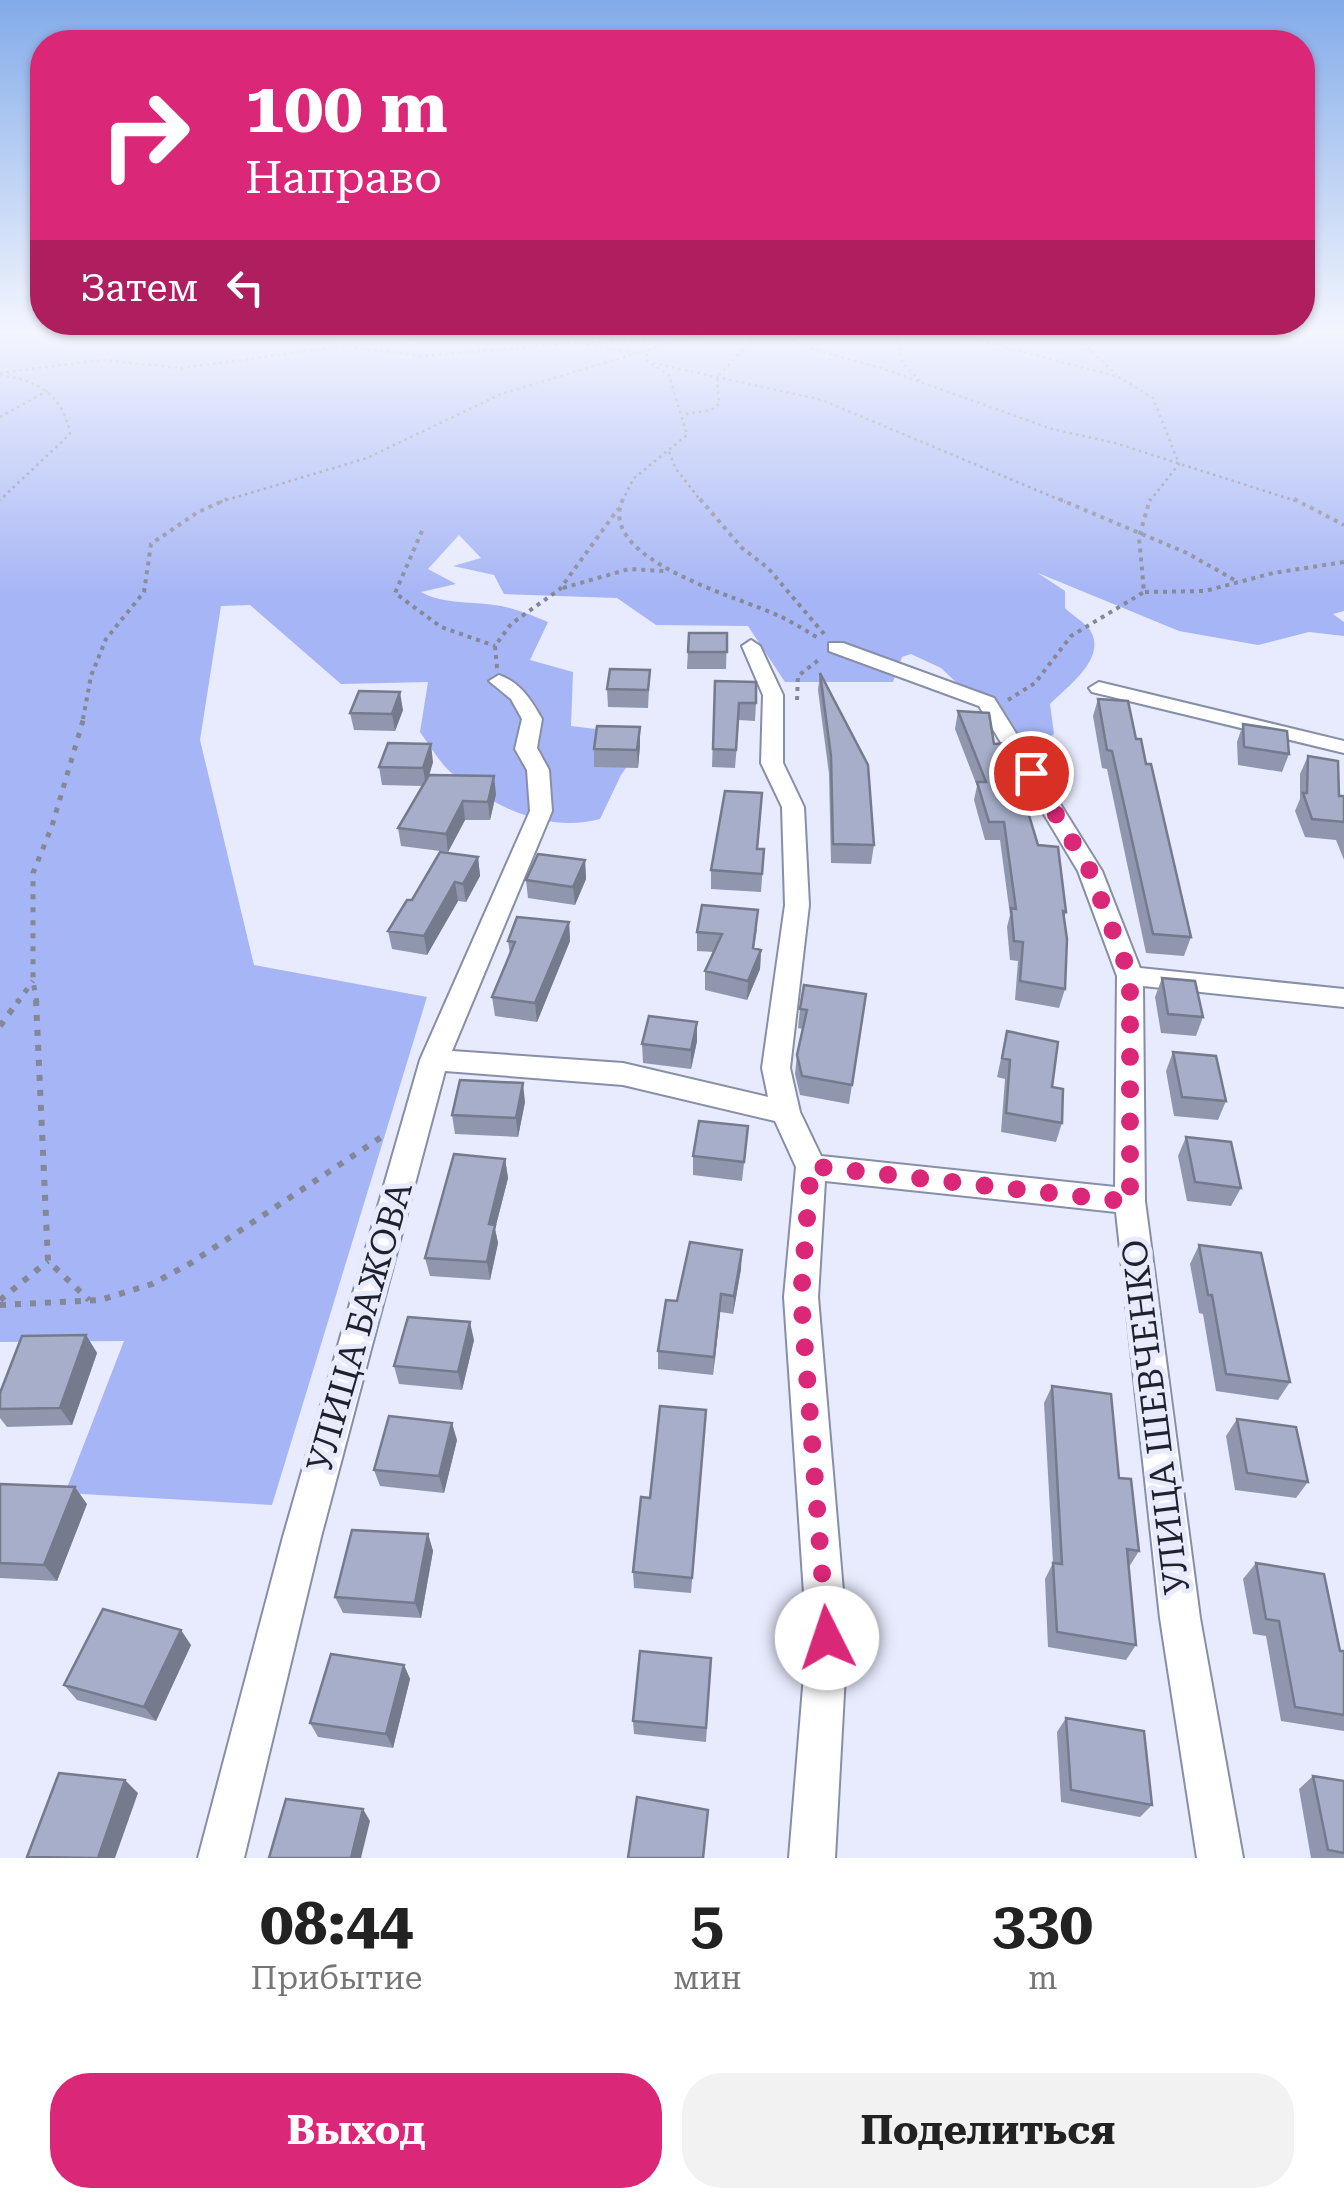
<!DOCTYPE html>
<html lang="ru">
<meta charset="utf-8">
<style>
:root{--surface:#fff;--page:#f2f2f2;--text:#222;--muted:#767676;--accent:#db2777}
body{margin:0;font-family:"Roboto Serif",serif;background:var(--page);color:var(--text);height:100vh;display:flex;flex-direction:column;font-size:38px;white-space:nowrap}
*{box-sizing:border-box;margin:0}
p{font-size:32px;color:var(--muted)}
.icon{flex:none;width:55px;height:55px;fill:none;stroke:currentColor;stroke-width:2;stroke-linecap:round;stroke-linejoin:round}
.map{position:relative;height:1858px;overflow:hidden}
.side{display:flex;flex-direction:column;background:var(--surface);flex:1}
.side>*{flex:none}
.hud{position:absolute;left:30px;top:30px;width:1285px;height:305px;border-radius:40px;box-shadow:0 2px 8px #0004;background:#db2777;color:#fff;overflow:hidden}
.pin{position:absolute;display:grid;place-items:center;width:85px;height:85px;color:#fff;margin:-42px;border:5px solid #fff;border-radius:50%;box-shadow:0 2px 10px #0007}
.me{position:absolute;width:110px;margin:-55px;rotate:356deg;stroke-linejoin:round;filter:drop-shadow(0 0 8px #0008)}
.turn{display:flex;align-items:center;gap:35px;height:210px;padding:0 50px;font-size:45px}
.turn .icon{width:130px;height:130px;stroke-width:2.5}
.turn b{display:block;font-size:70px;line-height:85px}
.then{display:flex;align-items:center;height:95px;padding:0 50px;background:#0003;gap:20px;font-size:38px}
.eta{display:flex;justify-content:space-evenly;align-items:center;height:170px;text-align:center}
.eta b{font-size:60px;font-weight:700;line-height:70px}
.button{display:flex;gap:20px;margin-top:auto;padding:20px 50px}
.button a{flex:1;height:115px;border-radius:40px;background:var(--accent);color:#fff;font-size:40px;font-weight:700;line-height:115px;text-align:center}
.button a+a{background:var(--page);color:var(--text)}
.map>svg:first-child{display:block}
.forest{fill:#a6b5f5}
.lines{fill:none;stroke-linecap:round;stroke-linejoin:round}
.minor-casing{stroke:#878ea8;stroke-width:4}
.path-far3{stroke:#848796;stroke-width:2.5;stroke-dasharray:2.5 4;stroke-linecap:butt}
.path-far2{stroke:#848796;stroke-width:4;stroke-dasharray:4 5;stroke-linecap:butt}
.path-far1{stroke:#848796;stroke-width:5;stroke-dasharray:5 8;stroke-linecap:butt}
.path{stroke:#848796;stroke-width:6;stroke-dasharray:6 9;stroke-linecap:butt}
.minor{fill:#fff;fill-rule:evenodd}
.wall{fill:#9096ad}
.shaded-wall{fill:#757a8d}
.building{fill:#a7aec9;stroke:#757a8d;stroke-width:2.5}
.route{stroke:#db2777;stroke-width:18;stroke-dasharray:0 32.4}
.labels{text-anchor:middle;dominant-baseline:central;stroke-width:10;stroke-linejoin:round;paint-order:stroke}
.near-street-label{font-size:35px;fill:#1f212c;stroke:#e7ebfd}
</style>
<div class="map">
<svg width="1344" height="1858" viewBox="0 0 1344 1858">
<rect width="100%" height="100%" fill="#e7ebfd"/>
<path class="forest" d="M0 334H316L351 340 532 334H1344V611L1333 614 1344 622V636L1309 632 1258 645 1179 631 1038 573 1065 591V608C1072 615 1084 622 1090 630 1108 658 1067 687 1050 704L1054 734 1033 747 1015 738 941 668 911 654 902 657 893 682H785L748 626 656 625 617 598 504 594 494 575 453 566 481 558 459 535 428 569 456 584 421 592C444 605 474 601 501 606 517 609 533 616 548 622L530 660 573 672 571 726 637 734 640 748 621 775 600 819C548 833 496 808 454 775 441 765 430 746 420 732L428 682 341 684 250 605 221 606 200 740 254 965 427 997 272 1505 65 1493 124 1341 0 1342Z"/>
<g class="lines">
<g class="minor-casing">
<path id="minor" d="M751 640 760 646 783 695V763L804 807 809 905 790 1068 800 1112 821 1156 1115 1187 1117 976 1078 871 979 706 829 651V643H843L994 698 1102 871 1140 968 1344 989V1007L1143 986 1145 1201 1200 1618 1243 1858H1197L1160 1618 1116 1212 825 1181 818 1297 847 1638 835 1858H789L807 1638 784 1297 796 1167 775 1121 623 1085 445 1071 321 1537 244 1858H198L283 1537 420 1060 530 811 527 770 515 749 522 719 511 699 489 681 499 675C521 683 531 700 542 719L537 748 549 770 552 811 452 1051 623 1063 768 1097 762 1068 785 905 782 807 761 763 763 695 742 646Z
M1099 682 1344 741V753L1092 692 1089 688Z"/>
</g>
<path class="path-far3" d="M781 334 813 349 884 369 1052 429 1115 443 1299 502
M896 334 902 362 920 381
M955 334 1119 377 1153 398 1179 464 1149 502
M1073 334 1117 375
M591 342 684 339 707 334
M653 363 822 400 1065 502
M0 373 102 360 181 368 344 346 422 356 577 343 647 355V361L669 375 687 435 633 479 622 502
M0 375C38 380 63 395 70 434L0 500
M686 414 711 410 719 404 717 377 758 334
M0 417 49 390
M669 452 676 469 702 502
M220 502 367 458 501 394 684 339"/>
<path class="path-far2" d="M623 499C594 560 743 598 779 616 793 622 806 631 820 639
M700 499 742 548 768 568 824 634
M1059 499 1187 553 1238 582
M1294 499 1344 525
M422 531 395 593 441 627 495 646
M563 588 629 569 664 571
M1145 592 1205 591 1273 573 1344 562
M497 668 495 646 511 624 560 589 618 509
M797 700 798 676 821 658
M1008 700 1035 683 1071 636 1144 592 1139 537 1150 499
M83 719 91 676 106 639 144 592 151 544 198 512 227 499"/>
<path class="path-far1" d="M17 1003 33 981
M37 1003 33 981V873L52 826 84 717"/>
<path class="path" d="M36 1000 48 1261 89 1300
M0 1026 19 1000
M0 1300 48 1261
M0 1305 100 1300 152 1284 191 1263 386 1134"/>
<use href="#minor" class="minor"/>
</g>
<path class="wall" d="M689 633H727L726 669H687Z
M650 670 648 708 608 707 607 689Z
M820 673 874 845 871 864 831 863 829 774 818 690Z
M715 681 756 703 755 721 739 720 735 768 712 767Z
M1098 699 1136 739 1146 764 1191 937 1184 956 1146 953 1107 769 1102 768 1093 716Z
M403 710 395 731 354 730 350 713Z
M958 711 994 744 1066 912 1064 919 1065 989 1059 1008 1015 1000 1018 961 1010 960 1007 927 1010 915 1000 840H985L974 800 977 786 955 729Z
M1243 724 1289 754 1282 772 1238 765 1237 742Z
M640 727V745L638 768 594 767V749Z
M1308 756 1339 796H1344V860L1336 840 1305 837 1295 811 1300 799V774Z
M433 762 429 775 496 794 490 820H465L448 852 401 846 398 828 422 786 382 785 379 767Z
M764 849 761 892 711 889V870Z
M478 857 480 876 466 902 458 901 427 955 392 949 388 931 412 900Z
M585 860 586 879 575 905 528 898 526 880Z
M569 922 570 941 537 1022 495 1016 492 997 510 954 508 941Z
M757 929 754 948 761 950 760 969 747 1000 705 990V971L714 952 697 951V932Z
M1162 978 1203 1017 1196 1036 1161 1033 1155 997Z
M866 994 849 1104 800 1095 795 1074 797 1055 803 1029 798 1028 800 1009Z
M697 1022V1041L691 1069 643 1063 642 1044Z
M1007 1031 1052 1087 1062 1123 1056 1142 1001 1132 1005 1079 997 1077Z
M1173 1052 1226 1101 1218 1120 1174 1116 1166 1071Z
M525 1102 518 1137 455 1134 452 1115Z
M1186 1137 1241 1188 1231 1206 1187 1201 1178 1156Z
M746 1145 742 1181 693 1175V1156Z
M505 1159 508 1178 495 1229 498 1243 490 1280 430 1276 425 1258Z
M1199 1245 1290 1382 1278 1400 1216 1391 1203 1314 1199 1313 1190 1264Z
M741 1269 733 1314 720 1312 713 1375 658 1369V1351L677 1301Z
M86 1335 97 1353 72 1425 7 1427 0 1418V1393Z
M474 1340 462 1390 399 1384 394 1366Z
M1052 1386 1119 1478 1139 1551 1129 1567 1136 1645 1126 1660 1048 1647 1045 1579 1053 1563 1044 1403Z
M706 1410 691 1593 634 1588 633 1572 650 1498Z
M1237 1419 1308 1482 1296 1498 1235 1490 1226 1436Z
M457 1440 444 1493 380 1486 374 1470Z
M0 1484 87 1504 57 1581 0 1578Z
M428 1534 433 1551 421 1618 343 1613 335 1597Z
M1256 1563 1340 1651H1344V1731L1281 1721 1266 1636 1253 1634 1243 1579Z
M191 1645 156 1721 77 1700 64 1685Z
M711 1658 706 1742 634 1734 633 1721Z
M404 1665 410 1679 393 1748 318 1737 310 1723Z
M1066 1718 1152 1805 1140 1817 1061 1802 1057 1732Z
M1313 1776 1344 1781V1858H1311L1299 1789Z"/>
<path class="shaded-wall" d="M400 692 403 710 395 731 392 714Z
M640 727V745L638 768 637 750Z
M431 744 433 762 426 786 423 768Z
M494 776 496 794 490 820 488 802Z
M463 801 465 820 448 852 446 834Z
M478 857 480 876 466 902 463 884Z
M585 860 586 879 575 905 573 887Z
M455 882 458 901 427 955 424 936Z
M569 922 570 941 537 1022 535 1003Z
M761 950 760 969 747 1000 748 981Z
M697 1022V1041L691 1069V1050Z
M523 1083 525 1102 518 1137 516 1118Z
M505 1159 508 1178 495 1229 498 1243 490 1280 487 1262 489 1224Z
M742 1250 741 1269 733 1314 734 1296Z
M721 1294 720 1312 713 1375 714 1357Z
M470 1322 474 1340 462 1390 458 1372Z
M86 1335 97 1353 72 1425 60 1408Z
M452 1423 457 1440 444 1493 439 1476Z
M75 1487 87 1504 57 1581 44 1565Z
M428 1534 433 1551 421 1618 415 1603Z
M181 1630 191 1645 156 1721 144 1707Z
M404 1665 410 1679 393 1748 386 1734Z
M125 1780 138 1793 115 1858H98Z
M363 1809 370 1821 361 1858H351Z"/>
<path class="building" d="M689 633H727V652H688Z
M610 669 650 670 648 690 607 689Z
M820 673 868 765 874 845 833 844 831 756Z
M715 681 756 682V703H739L736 750 713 749Z
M359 691 400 692 392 714 350 713Z
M1098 699 1128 701 1136 739H1141L1146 764H1151L1191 937 1153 934 1112 751 1107 750Z
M958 711 989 713 994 744 1007 743 1038 845 1058 847 1066 912 1063 911 1067 939 1065 989 1020 981 1023 942 1014 941 1011 908 1016 909 1004 822H989L977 782H986Z
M1243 724 1287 731 1289 754 1244 747Z
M597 726 640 727 637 750 594 749Z
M388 743 431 744 423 768 379 767Z
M1308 756 1338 761 1339 796H1344V822L1312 819 1303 793H1307Z
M429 775 494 776 488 802 463 801 446 834 398 828Z
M725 791 762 793 757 849H764L762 874 711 870Z
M440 852 478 857 463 884 455 882 424 936 388 931 407 900H412Z
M538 854 585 860 573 887 526 880Z
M702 905 758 910 753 948 761 950 748 981 705 971 722 934 697 932Z
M517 917 569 922 535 1003 492 997 515 942 508 941Z
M1162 978 1195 981 1203 1017 1168 1014Z
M804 985 866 994 852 1085 802 1076 797 1055 807 1010 800 1009Z
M649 1016 697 1022 691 1050 642 1044Z
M1007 1031 1058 1042 1052 1087 1063 1089 1062 1123 1006 1113 1010 1060 1002 1058Z
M1173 1052 1216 1056 1226 1101 1182 1097Z
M460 1080 523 1083 516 1118 452 1115Z
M699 1121 748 1126 744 1162 693 1156Z
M1186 1137 1231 1142 1241 1188 1195 1182Z
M454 1154 505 1159 489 1224 495 1225 487 1262 425 1258Z
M690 1242 742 1250 734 1296 721 1294 714 1357 658 1351 666 1300 677 1301Z
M1199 1245 1261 1253 1290 1382 1226 1374 1212 1295H1208Z
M408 1317 470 1322 458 1372 394 1366Z
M86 1335 60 1408 0 1409V1393L22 1336Z
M1052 1386 1111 1394 1119 1478 1131 1479 1139 1551 1127 1549 1136 1645 1057 1632 1053 1563 1062 1564Z
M660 1406 706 1410 692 1578 633 1572 641 1497 650 1498Z
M389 1416 452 1423 439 1476 374 1470Z
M1237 1419 1296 1427 1308 1482 1247 1473Z
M0 1484 75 1487 44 1565 0 1563Z
M352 1530 428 1534 415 1603 335 1597Z
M1256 1563 1324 1574 1340 1651H1344V1715L1295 1707 1279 1621 1266 1619Z
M103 1609 181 1630 144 1707 64 1685Z
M640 1651 711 1658 706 1728 633 1721Z
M331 1654 404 1665 386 1734 310 1723Z
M1066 1718 1144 1731 1152 1805 1071 1790Z
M59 1773 125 1780 98 1858 27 1857Z
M1313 1776 1344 1781V1853L1328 1850Z
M637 1797 708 1810 703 1858H628Z
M286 1799 363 1809 351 1858H269Z"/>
<linearGradient id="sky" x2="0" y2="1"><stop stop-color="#83abe9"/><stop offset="0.56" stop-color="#f4f6fe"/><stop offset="1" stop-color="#f4f6fe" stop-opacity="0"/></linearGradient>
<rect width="1344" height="595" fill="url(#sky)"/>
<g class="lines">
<path class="route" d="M827 1638 801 1297 811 1166 1130 1202V976L1090 871 1031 773"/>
</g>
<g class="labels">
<g class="near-street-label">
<text transform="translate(360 1327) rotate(-74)">УЛИЦА БАЖОВА</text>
<text transform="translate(1156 1417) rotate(-97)">УЛИЦА ШЕВЧЕНКО</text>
</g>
</g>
</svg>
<div class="pin" style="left:1031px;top:773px;background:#d93025"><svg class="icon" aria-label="arrive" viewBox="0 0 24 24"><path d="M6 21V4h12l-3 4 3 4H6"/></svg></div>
<svg class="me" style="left:827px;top:1638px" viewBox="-20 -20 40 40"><circle r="19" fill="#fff"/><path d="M0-13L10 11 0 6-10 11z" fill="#db2777"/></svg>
<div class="hud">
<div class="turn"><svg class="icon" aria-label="right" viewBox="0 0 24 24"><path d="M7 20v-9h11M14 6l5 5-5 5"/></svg><div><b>100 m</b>Направо</div></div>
<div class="then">Затем<svg class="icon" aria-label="left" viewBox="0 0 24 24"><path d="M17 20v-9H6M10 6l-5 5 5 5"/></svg></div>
</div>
</div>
<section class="side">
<div class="eta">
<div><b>08:44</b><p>Прибытие</p></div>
<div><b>5</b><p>мин</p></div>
<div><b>330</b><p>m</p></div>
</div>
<div class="button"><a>Выход</a><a>Поделиться</a></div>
</section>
